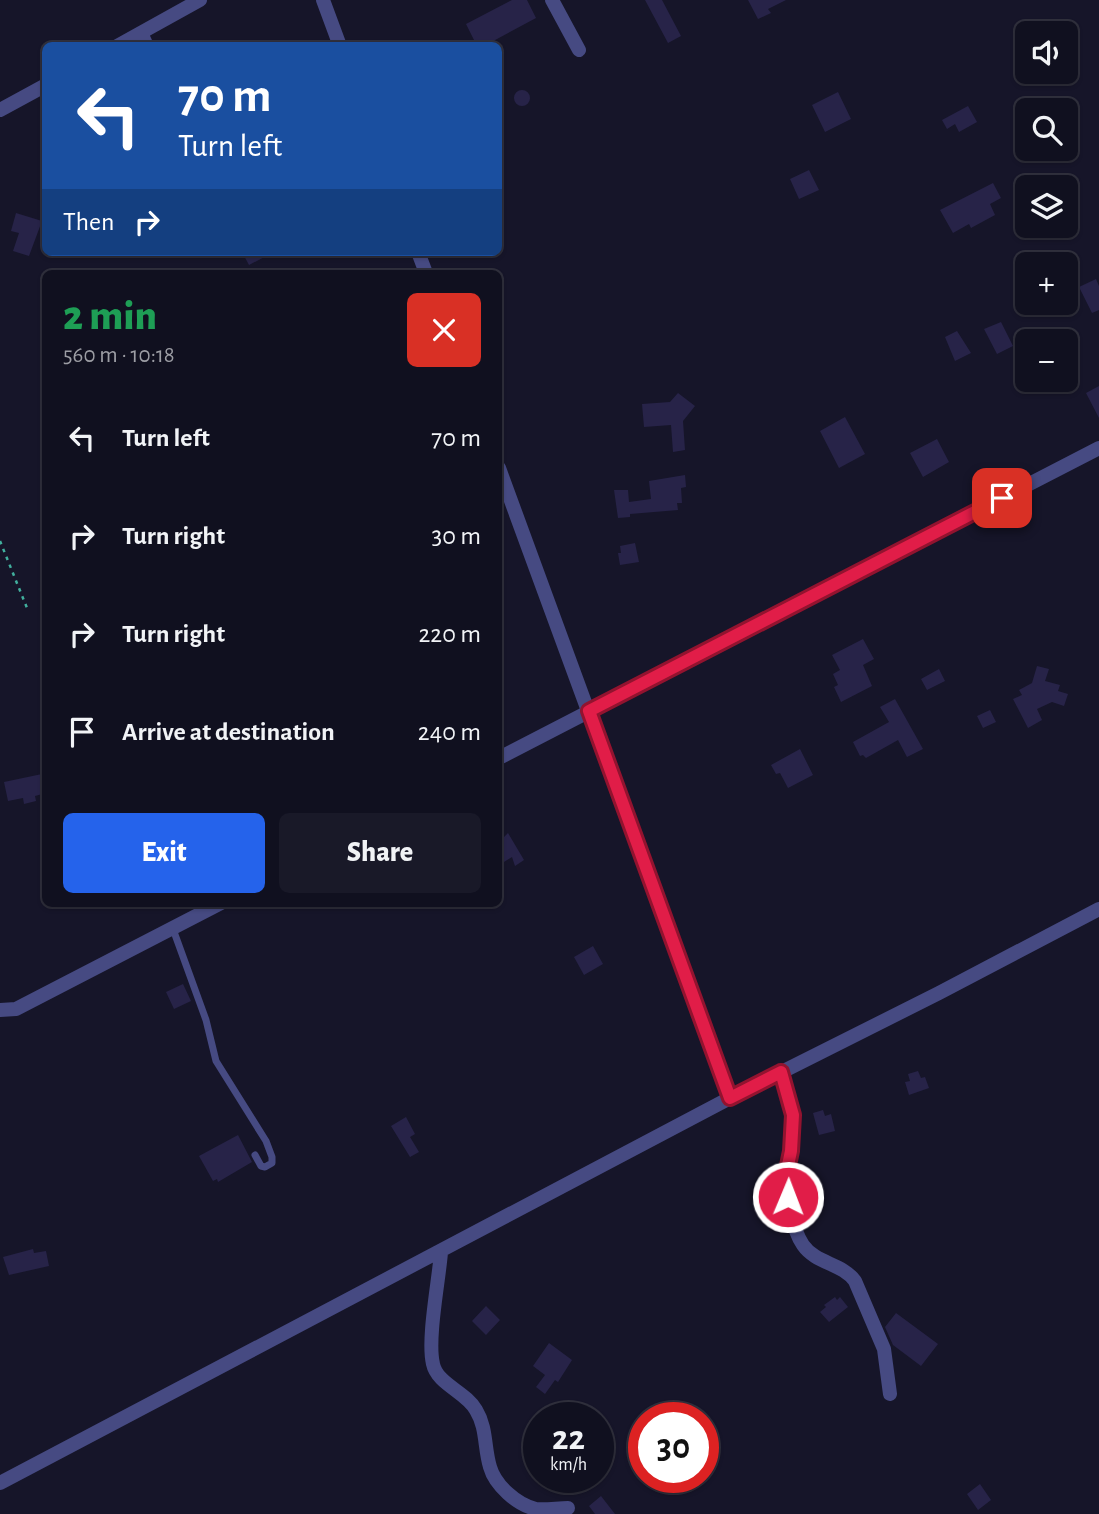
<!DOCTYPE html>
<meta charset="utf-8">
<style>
:root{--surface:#10101f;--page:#191928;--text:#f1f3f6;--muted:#9c9da4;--line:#30303d;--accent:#2563eb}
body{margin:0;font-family:"Alegreya Sans",sans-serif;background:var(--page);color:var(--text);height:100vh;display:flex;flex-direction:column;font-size:26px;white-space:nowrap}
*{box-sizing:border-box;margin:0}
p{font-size:23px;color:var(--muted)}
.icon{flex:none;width:38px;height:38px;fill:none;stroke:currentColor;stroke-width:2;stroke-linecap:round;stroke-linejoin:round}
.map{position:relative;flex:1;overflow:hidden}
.details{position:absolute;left:42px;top:270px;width:460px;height:637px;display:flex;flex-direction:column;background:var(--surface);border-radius:10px;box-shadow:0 2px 5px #0004,0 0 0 2px var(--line)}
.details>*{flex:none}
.banner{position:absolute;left:42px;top:42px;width:460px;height:214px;border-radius:10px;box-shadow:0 2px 5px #0004,0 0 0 2px var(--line);background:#1a4fa0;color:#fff;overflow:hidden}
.tools{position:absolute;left:1015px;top:21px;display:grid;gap:14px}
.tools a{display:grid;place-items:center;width:63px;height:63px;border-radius:10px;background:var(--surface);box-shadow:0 2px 5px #0004,0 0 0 2px var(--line);font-size:35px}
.speed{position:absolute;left:523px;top:1402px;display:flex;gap:14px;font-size:35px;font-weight:700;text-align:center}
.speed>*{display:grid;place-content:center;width:91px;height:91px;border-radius:50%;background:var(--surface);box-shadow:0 2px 5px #0004,0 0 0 2px var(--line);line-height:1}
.speed small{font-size:18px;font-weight:400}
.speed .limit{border:10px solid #d22;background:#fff;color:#111}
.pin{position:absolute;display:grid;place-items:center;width:60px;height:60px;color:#fff;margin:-30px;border-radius:14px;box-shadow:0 4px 10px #0006}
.me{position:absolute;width:77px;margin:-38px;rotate:1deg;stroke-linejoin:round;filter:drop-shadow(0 0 5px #0008)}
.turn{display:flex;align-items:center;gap:24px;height:147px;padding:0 21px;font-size:32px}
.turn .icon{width:91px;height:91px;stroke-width:2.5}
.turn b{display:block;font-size:49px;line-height:60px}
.then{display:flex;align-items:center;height:66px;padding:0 21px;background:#0003;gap:14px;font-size:26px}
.round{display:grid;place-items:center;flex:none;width:74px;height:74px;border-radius:10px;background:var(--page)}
.headline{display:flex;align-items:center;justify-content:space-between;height:119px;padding:0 21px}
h1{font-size:42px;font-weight:800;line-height:52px;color:#1e9e55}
.primary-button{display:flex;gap:14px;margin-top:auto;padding:14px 21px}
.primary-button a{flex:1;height:80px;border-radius:10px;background:var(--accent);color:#fff;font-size:28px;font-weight:800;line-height:80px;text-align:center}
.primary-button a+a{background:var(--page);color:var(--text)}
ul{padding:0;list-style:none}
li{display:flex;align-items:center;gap:21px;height:98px;padding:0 21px}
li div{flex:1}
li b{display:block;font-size:26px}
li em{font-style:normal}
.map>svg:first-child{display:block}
.building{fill:#272348}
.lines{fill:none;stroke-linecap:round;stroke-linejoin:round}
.path{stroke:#41af9d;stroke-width:2.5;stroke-dasharray:3.5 5;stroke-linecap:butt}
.service{stroke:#464a82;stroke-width:7}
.minor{stroke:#464a82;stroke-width:14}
.tertiary{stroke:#464a82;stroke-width:14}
.route-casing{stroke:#92132f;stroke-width:18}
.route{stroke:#e11d48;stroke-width:12}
</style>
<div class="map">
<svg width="1099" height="1514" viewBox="0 0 1099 1514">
<rect width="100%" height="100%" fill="#161529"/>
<path class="building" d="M512 0H527L536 18 484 46H477L466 24Z
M645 0H662L681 36 668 43Z
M748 0H786L768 9 771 13 758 19Z
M514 98a8 8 0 1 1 16 0a8 8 0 1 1-16 0Z
M838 92 851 119 825 132 812 105Z
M968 106 977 122 959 132 955 124 947 129 942 120Z
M809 170 819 190 799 199 790 179Z
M993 183 1001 198 990 204 995 215 971 228 969 224 953 233 940 210Z
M16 213 42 221 29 256 13 251 19 233 11 231Z
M242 252H274L249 265Z
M1096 279 1099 286V310L1092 313 1079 287Z
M1001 322 1013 346 997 354 984 329Z
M957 331 971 353 955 361 945 337Z
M1099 386V418L1086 393Z
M678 393 695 406 683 421 685 450 673 452 671 425 644 427 642 404 670 402Z
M845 417 865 454 839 468 820 431Z
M937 439 949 462 923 477 910 453Z
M685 475 686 487 681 488 682 503H677L678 510 630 514V517L618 518 614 490H628L629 502 651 499 649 481Z
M635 543 639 562 620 565 618 553H621L620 546Z
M863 639 874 659 863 665 872 686 841 702 834 687 838 685 833 674 840 670 832 655Z
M1037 666 1049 669 1045 681 1060 685 1058 691 1068 694 1064 706 1052 702 1037 709 1042 720 1028 728 1013 699 1022 695 1019 690 1032 683Z
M939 669 945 681 927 690 921 679Z
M895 699 923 749 907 757 898 740 866 758 863 755 860 756 853 742 889 722 880 707Z
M990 710 996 722 983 728 977 716Z
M800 749 813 775 788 788 780 773 776 774 771 765Z
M42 774 46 793 35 796 36 801 24 804 23 798 8 801 4 782Z
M508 833 524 860 515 866 512 857 499 865V842Z
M593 946 603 964 584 975 574 957Z
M183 984 191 1001 174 1009 166 992Z
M918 1071 921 1078 925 1077 929 1088 909 1095 905 1082 910 1081 908 1074Z
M823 1110 825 1116 831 1114 835 1131 819 1135 813 1113Z
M406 1117 415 1134 410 1137 419 1152 410 1157 391 1126Z
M238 1135 252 1162 218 1182 217 1179 213 1181 199 1156Z
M33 1249 34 1253 46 1251 49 1266 9 1275 3 1257Z
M835 1297 837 1300 840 1297 848 1307 829 1322 820 1312 826 1307 824 1305Z
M486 1306 500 1320 486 1335 472 1321Z
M896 1313 938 1344 921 1366 893 1345 885 1327Z
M549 1343 572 1360 558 1382 555 1380 545 1394 536 1387 545 1375 533 1366Z
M980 1484 991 1500 978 1510 967 1494Z
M601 1496 615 1514H595L589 1506Z"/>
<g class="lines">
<path class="path" d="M0 541 27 608"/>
<path class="service" d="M173 929 206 1020 216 1061 266 1141 272 1157V1163L265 1167 261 1166 255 1155"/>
<path class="minor" d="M552 0 579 50
M141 33 147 46
M117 46 200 0
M0 110 46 85
M499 758 1099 448
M0 1010 16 1009 221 903
M781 1072C786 1085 791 1099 792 1114 795 1134 789 1153 787 1172 784 1190 793 1231 803 1245 816 1264 842 1263 855 1281L884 1349 890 1394
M441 1252C439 1280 427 1339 433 1364 437 1384 466 1392 476 1410 487 1428 484 1447 490 1467 495 1485 517 1505 536 1509 546 1510 558 1508 568 1508
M0 1483 730 1098"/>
<path class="tertiary" d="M323 0 340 46
M418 252 426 273
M499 468 730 1098 939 993 1099 909"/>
</g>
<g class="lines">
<g class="route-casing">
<path id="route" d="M788 1197 786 1175 791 1151 793 1115 781 1072 730 1098 589 711 1002 498"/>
</g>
<use href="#route" class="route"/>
</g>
</svg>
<div class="tools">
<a><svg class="icon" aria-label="sound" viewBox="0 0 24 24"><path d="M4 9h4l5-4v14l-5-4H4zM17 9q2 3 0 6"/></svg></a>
<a><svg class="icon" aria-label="search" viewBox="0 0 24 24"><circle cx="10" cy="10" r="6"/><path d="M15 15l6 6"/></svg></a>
<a><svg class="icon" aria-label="layers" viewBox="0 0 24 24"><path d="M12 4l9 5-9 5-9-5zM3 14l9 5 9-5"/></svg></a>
<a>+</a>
<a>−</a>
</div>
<div class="speed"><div>22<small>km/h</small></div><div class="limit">30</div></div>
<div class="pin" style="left:1002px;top:498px;background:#d93025"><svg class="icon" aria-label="arrive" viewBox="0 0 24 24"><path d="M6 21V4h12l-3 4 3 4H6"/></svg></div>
<svg class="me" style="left:788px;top:1197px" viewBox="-20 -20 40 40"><circle r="17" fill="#e11d48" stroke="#fff" stroke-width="3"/><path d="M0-11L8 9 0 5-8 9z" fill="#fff"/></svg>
<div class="banner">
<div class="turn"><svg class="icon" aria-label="left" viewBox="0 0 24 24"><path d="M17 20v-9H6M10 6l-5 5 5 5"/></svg><div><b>70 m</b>Turn left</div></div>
<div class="then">Then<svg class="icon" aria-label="right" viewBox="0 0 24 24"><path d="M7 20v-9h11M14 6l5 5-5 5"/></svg></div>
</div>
<section class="details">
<div class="headline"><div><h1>2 min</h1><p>560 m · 10:18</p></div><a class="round" style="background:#d93025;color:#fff"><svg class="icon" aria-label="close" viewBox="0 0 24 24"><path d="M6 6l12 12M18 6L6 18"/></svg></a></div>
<ul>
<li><svg class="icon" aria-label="left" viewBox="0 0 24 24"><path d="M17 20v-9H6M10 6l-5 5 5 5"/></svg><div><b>Turn left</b></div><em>70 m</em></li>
<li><svg class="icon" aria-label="right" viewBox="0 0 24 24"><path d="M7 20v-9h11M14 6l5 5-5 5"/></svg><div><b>Turn right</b></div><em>30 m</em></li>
<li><svg class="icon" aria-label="right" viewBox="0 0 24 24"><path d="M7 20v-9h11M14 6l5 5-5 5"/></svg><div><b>Turn right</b></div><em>220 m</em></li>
<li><svg class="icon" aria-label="arrive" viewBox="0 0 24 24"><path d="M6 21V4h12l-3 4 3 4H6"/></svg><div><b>Arrive at destination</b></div><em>240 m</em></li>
</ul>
<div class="primary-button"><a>Exit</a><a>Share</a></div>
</section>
</div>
